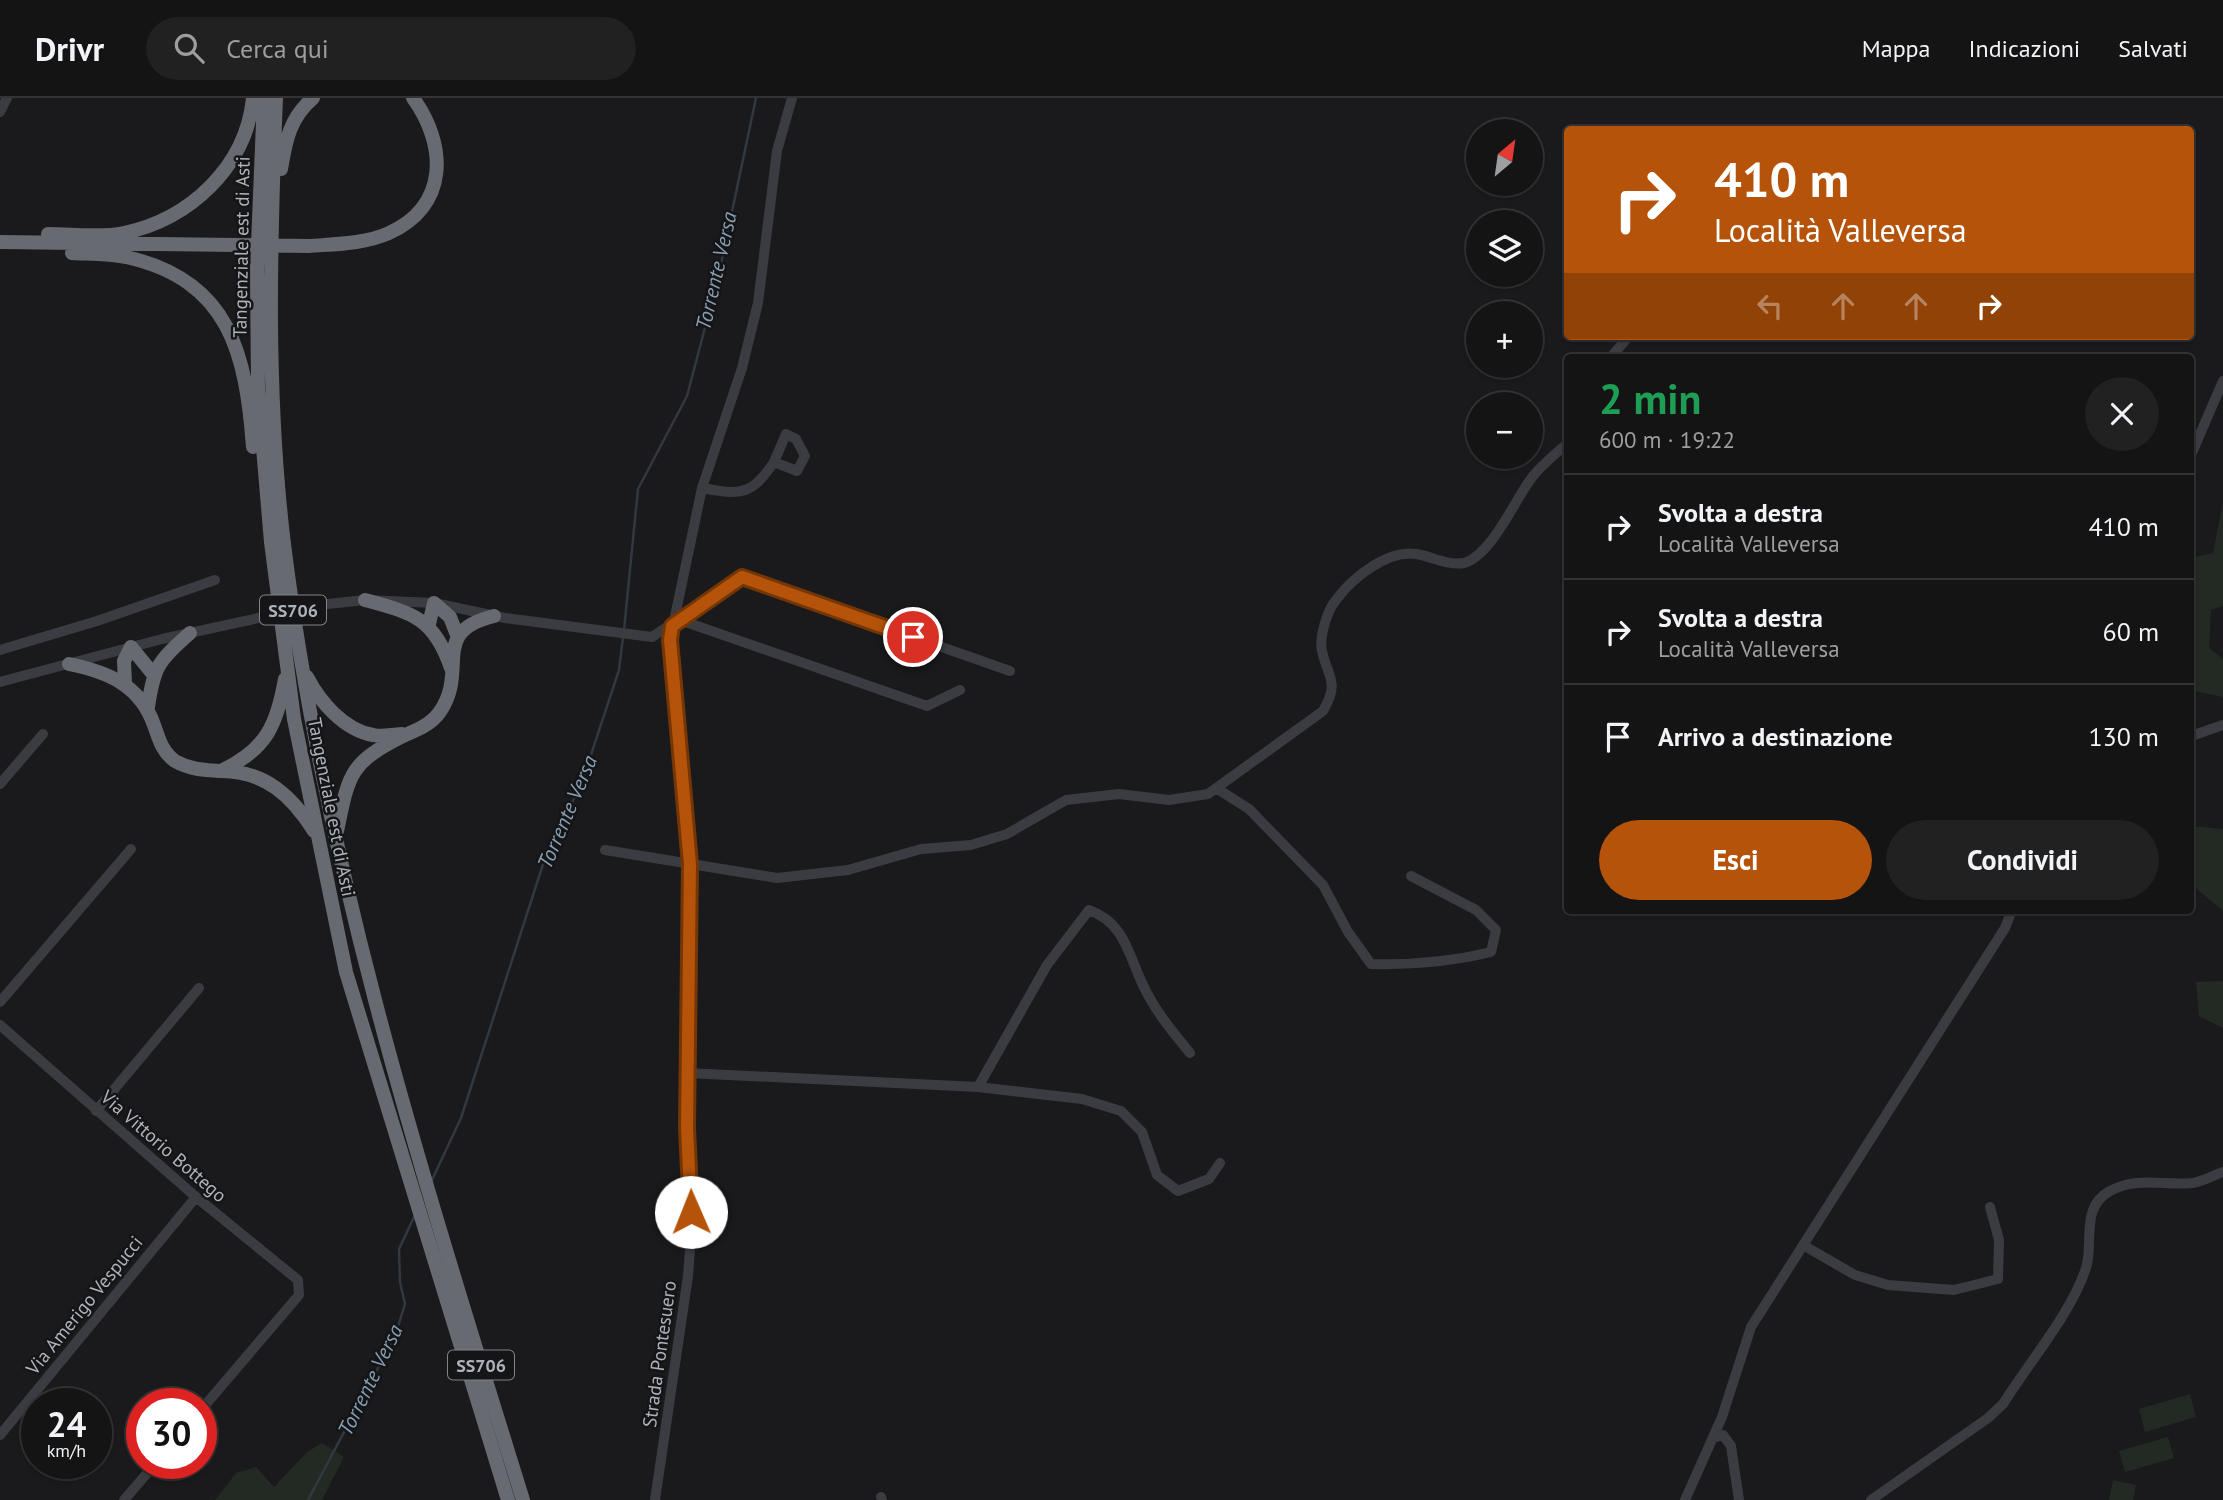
<!DOCTYPE html>
<html lang="it">
<meta charset="utf-8">
<style>
:root{--surface:#141415;--page:#212122;--text:#f1f3f6;--muted:#9d9ea0;--line:#333334;--accent:#b45309}
body{margin:0;font-family:"PT Sans",sans-serif;background:var(--page);color:var(--text);height:100vh;display:flex;flex-direction:column;font-size:26px;white-space:nowrap}
*{box-sizing:border-box;margin:0}
p{font-size:23px;color:var(--muted)}
.icon{flex:none;width:38px;height:38px;fill:none;stroke:currentColor;stroke-width:2;stroke-linecap:round;stroke-linejoin:round}
.map{position:relative;flex:1;overflow:hidden}
.details{position:absolute;left:1564px;top:256px;width:630px;height:560px;display:flex;flex-direction:column;background:var(--surface);border-radius:7px;box-shadow:0 2px 5px #0004,0 0 0 2px var(--line)}
.details>*{flex:none}
.hud{position:absolute;left:1564px;top:28px;width:630px;height:214px;border-radius:7px;box-shadow:0 2px 5px #0004,0 0 0 2px var(--line);background:#b45309;color:#fff;overflow:hidden}
.needle{width:46px;rotate:29deg}
.buttons{position:absolute;left:1466px;top:21px;display:grid;gap:14px}
.buttons a{display:grid;place-items:center;width:77px;height:77px;border-radius:50%;background:var(--surface);box-shadow:0 2px 5px #0004,0 0 0 2px var(--line);font-size:35px}
.speed{position:absolute;left:21px;top:1290px;display:flex;gap:14px;font-size:35px;font-weight:700;text-align:center}
.speed>*{display:grid;place-content:center;width:91px;height:91px;border-radius:50%;background:var(--surface);box-shadow:0 2px 5px #0004,0 0 0 2px var(--line);line-height:1}
.speed small{font-size:18px;font-weight:400}
.speed .limit{border:10px solid #d22;background:#fff;color:#111}
.pin{position:absolute;display:grid;place-items:center;width:60px;height:60px;color:#fff;margin:-30px;border:4px solid #fff;border-radius:50%;box-shadow:0 2px 7px #0007}
.me{position:absolute;width:77px;margin:-38px;rotate:359deg;stroke-linejoin:round;filter:drop-shadow(0 0 5px #0008)}
.turn{display:flex;align-items:center;gap:24px;height:147px;padding:0 35px;font-size:32px}
.turn .icon{width:91px;height:91px;stroke-width:2.5}
.turn b{display:block;font-size:49px;line-height:60px}
.lanes{display:flex;align-items:center;height:66px;padding:0 35px;background:#0003;justify-content:center;gap:35px;direction:ltr}
.lanes .off{opacity:.35}
.round{display:grid;place-items:center;flex:none;width:74px;height:74px;border-radius:37px;background:var(--page)}
.overview{display:flex;align-items:center;justify-content:space-between;height:119px;padding:0 35px}
h1{font-size:42px;font-weight:600;line-height:52px;color:#1e9e55}
.button{display:flex;gap:14px;margin-top:auto;padding:14px 35px}
.button a{flex:1;height:80px;border-radius:42px;background:var(--accent);color:#fff;font-size:28px;font-weight:600;line-height:80px;text-align:center}
.button a+a{background:var(--page);color:var(--text)}
ul{padding:0;list-style:none}
li{display:flex;align-items:center;gap:21px;height:105px;padding:0 35px;border-top:2px solid var(--line)}
li div{flex:1}
li b{display:block;font-size:26px}
li em{font-style:normal}
header{display:flex;align-items:center;gap:42px;box-sizing:border-box;height:98px;padding:0 35px;background:var(--surface);border-bottom:2px solid var(--line)}
header strong{font-size:33px}
nav{display:flex;gap:38px;margin-inline-start:auto;font-size:24px}
.search{width:490px;height:63px;background:var(--page);display:flex;align-items:center;gap:18px;box-sizing:border-box;padding:0 24px;border-radius:38px;color:var(--muted);font-size:26px}
.map>svg:first-child{display:block}
.green{fill:#222a23}
.lines{fill:none;stroke-linecap:round;stroke-linejoin:round}
.stream{stroke:#313940;stroke-width:2.5}
.minor{stroke:#3b3c41;stroke-width:10}
.highway{stroke:#686a72;stroke-width:14}
.route-casing{stroke:#753606;stroke-width:18}
.route{stroke:#b45309;stroke-width:12}
.labels{text-anchor:middle;dominant-baseline:central;stroke-width:5;stroke-linejoin:round;paint-order:stroke}
.shield{fill:#151517;stroke:#80838a;stroke-width:2}
.shield-label{font-size:18px;font-weight:bold;fill:#aeb2bb}
.street-label{font-size:19px;fill:#aeb2bb;stroke:#151517}
.water-label{font-size:21px;font-style:italic;fill:#889fb3;stroke:#151517}
</style>
<header>
<strong>Drivr</strong>
<div class="search"><svg class="icon" aria-label="search" viewBox="0 0 24 24"><circle cx="10" cy="10" r="6"/><path d="M15 15l6 6"/></svg>Cerca qui</div>
<nav><a>Mappa</a><a>Indicazioni</a><a>Salvati</a></nav>
</header>
<div class="map">
<svg width="2223" height="1402" viewBox="0 0 2223 1402">
<rect width="100%" height="100%" fill="#1a1a1c"/>
<path class="green" d="M2223 404V508L2211 512 2209 550 2223 561V599L2191 592V460L2213 455Z
M2191 728 2223 731V813L2191 786Z
M2223 883V930L2199 918 2196 884Z
M2190 1296 2196 1319 2145 1334 2139 1311Z
M2168 1339 2174 1360 2125 1374 2119 1353Z
M322 1345 344 1359 322 1402H215L236 1375 256 1369 274 1389 307 1354Z
M2113 1382 2136 1387 2133 1402H2109Z"/>
<g class="lines">
<path class="stream" d="M624 532 638 391 687 298 718 180 756 0
M432 1082 461 1020 548 751 581 687 619 572 623 539
M308 1402 395 1238 405 1206 400 1184 399 1151 415 1117"/>
<path class="minor" d="M0 14 7 0
M1611 259 1629 238
M2191 357 2223 283
M702 390C741 397 751 398 774 364L797 373 805 358 796 341 786 336 774 364
M680 522 927 608 960 592
M0 552 97 523 215 482
M0 584 162 541 318 507 365 502 434 505 505 520 652 539 742 479 1010 573
M2191 638 2223 627
M0 686 43 636
M1216 690 1249 711 1323 787 1348 834 1371 866C1413 867 1450 864 1491 854L1496 832 1476 812 1411 778
M605 752 777 780 848 772 921 751 971 747 1007 736 1066 702 1119 696 1169 702 1208 696 1323 613C1340 584 1328 580 1322 553 1319 539 1327 513 1336 502 1352 480 1387 452 1416 456 1431 458 1448 468 1464 465 1492 457 1515 401 1533 378 1543 366 1556 355 1568 345
M0 904 131 751
M0 927 196 1099 298 1182 299 1197 201 1312
M687 975 978 989 1082 1001 1121 1013 1142 1034 1157 1077 1178 1093 1209 1081 1220 1065
M978 989 1047 867 1089 812C1125 825 1128 856 1143 887 1155 913 1172 933 1190 955
M96 1013 199 890
M1803 1147 1855 1177 1888 1187 1954 1192 1998 1181 1999 1142 1990 1109
M0 1337 196 1099
M1713 1340 1723 1337 1731 1348 1739 1402
M881 1399 882 1402
M124 1402 156 1365
M655 1402 688 1178 691 1137 687 1030 690 766 670 542 702 390 742 270 758 205 777 53 792 0
M1685 1402 1722 1319 1751 1229 2005 830 2012 812
M1871 1402 1988 1320 2003 1306C2029 1264 2071 1216 2086 1170 2094 1144 2080 1109 2110 1093 2138 1078 2163 1088 2193 1085 2203 1083 2214 1077 2223 1074"/>
<path class="highway" d="M264 0 257 171 258 291 271 444 294 621 346 874 508 1402
M276 0C270 148 266 298 284 446 325 775 425 1086 523 1402
M281 71C286 41 290 20 313 0
M48 136C72 136 101 140 124 135 190 121 246 69 253 0
M0 144 309 148C335 146 365 146 389 135 449 108 447 47 413 0
M72 155C90 156 109 156 126 159 230 182 246 256 253 349
M365 502C413 515 434 520 451 570
M429 526 434 505 450 519 457 537
M69 566C108 574 140 587 154 627 159 641 162 654 175 663 191 672 204 672 221 673 265 673 292 698 314 733
M307 579C320 604 344 632 373 637 382 639 393 637 402 636
M125 585 124 563 131 549 153 576
M148 609C154 567 159 563 190 535
M223 672C266 651 277 627 285 581
M337 733C349 676 349 665 403 638 417 632 430 627 439 615 470 572 428 534 494 518"/>
</g>
<g class="lines">
<g class="route-casing">
<path id="route" d="M691 1114 687 1030 690 766 670 542 672 528 742 479 913 539"/>
</g>
<use href="#route" class="route"/>
</g>
<g class="labels">
<g class="shield">
<rect x="260" y="497.5" width="66" height="29" rx="5"/>
<rect x="448" y="1252.5" width="66" height="29" rx="5"/>
</g>
<g class="shield-label">
<text x="293" y="512">SS706</text>
<text x="481" y="1267">SS706</text>
</g>
<g class="street-label">
<text transform="translate(241 149) rotate(-89)">Tangenziale est di Asti</text>
<text transform="translate(332 709) rotate(79)">Tangenziale est di Asti</text>
<text transform="translate(164 1048) rotate(41)">Via Vittorio Bottego</text>
<text transform="translate(84 1207) rotate(-51)">Via Amerigo Vespucci</text>
<text transform="translate(659 1256) rotate(-82)">Strada Pontesuero</text>
</g>
<g class="water-label">
<text transform="translate(716 173) rotate(-77)">Torrente Versa</text>
<text transform="translate(567 714) rotate(-67)">Torrente Versa</text>
<text transform="translate(370 1282) rotate(-64)">Torrente Versa</text>
</g>
</g>
</svg>
<div class="buttons">
<a><svg class="needle" viewBox="-14 -14 28 28"><path d="M0-13l5 13h-10z" fill="#e53935"/><path d="M0 13l5-13h-10z" fill="#9d9ea0"/></svg></a>
<a><svg class="icon" aria-label="layers" viewBox="0 0 24 24"><path d="M12 4l9 5-9 5-9-5zM3 14l9 5 9-5"/></svg></a>
<a>+</a>
<a>−</a>
</div>
<div class="speed"><div>24<small>km/h</small></div><div class="limit">30</div></div>
<div class="pin" style="left:913px;top:539px;background:#d93025"><svg class="icon" aria-label="arrive" viewBox="0 0 24 24"><path d="M6 21V4h12l-3 4 3 4H6"/></svg></div>
<svg class="me" style="left:691px;top:1114px" viewBox="-20 -20 40 40"><circle r="19" fill="#fff"/><path d="M0-13L10 11 0 6-10 11z" fill="#b45309"/></svg>
<div class="hud">
<div class="turn"><svg class="icon" aria-label="right" viewBox="0 0 24 24"><path d="M7 20v-9h11M14 6l5 5-5 5"/></svg><div><b>410 m</b>Località Valleversa</div></div>
<div class="lanes"><svg class="icon off" aria-label="left" viewBox="0 0 24 24"><path d="M17 20v-9H6M10 6l-5 5 5 5"/></svg><svg class="icon off" aria-label="ahead" viewBox="0 0 24 24"><path d="M12 20V5M6 11l6-6 6 6"/></svg><svg class="icon off" aria-label="ahead" viewBox="0 0 24 24"><path d="M12 20V5M6 11l6-6 6 6"/></svg><svg class="icon" aria-label="right" viewBox="0 0 24 24"><path d="M7 20v-9h11M14 6l5 5-5 5"/></svg></div>
</div>
<section class="details">
<div class="overview"><div><h1>2 min</h1><p>600 m · 19:22</p></div><a class="round"><svg class="icon" aria-label="close" viewBox="0 0 24 24"><path d="M6 6l12 12M18 6L6 18"/></svg></a></div>
<ul>
<li><svg class="icon" aria-label="right" viewBox="0 0 24 24"><path d="M7 20v-9h11M14 6l5 5-5 5"/></svg><div><b>Svolta a destra</b><p>Località Valleversa</p></div><em>410 m</em></li>
<li><svg class="icon" aria-label="right" viewBox="0 0 24 24"><path d="M7 20v-9h11M14 6l5 5-5 5"/></svg><div><b>Svolta a destra</b><p>Località Valleversa</p></div><em>60 m</em></li>
<li><svg class="icon" aria-label="arrive" viewBox="0 0 24 24"><path d="M6 21V4h12l-3 4 3 4H6"/></svg><div><b>Arrivo a destinazione</b></div><em>130 m</em></li>
</ul>
<div class="button"><a>Esci</a><a>Condividi</a></div>
</section>
</div>
